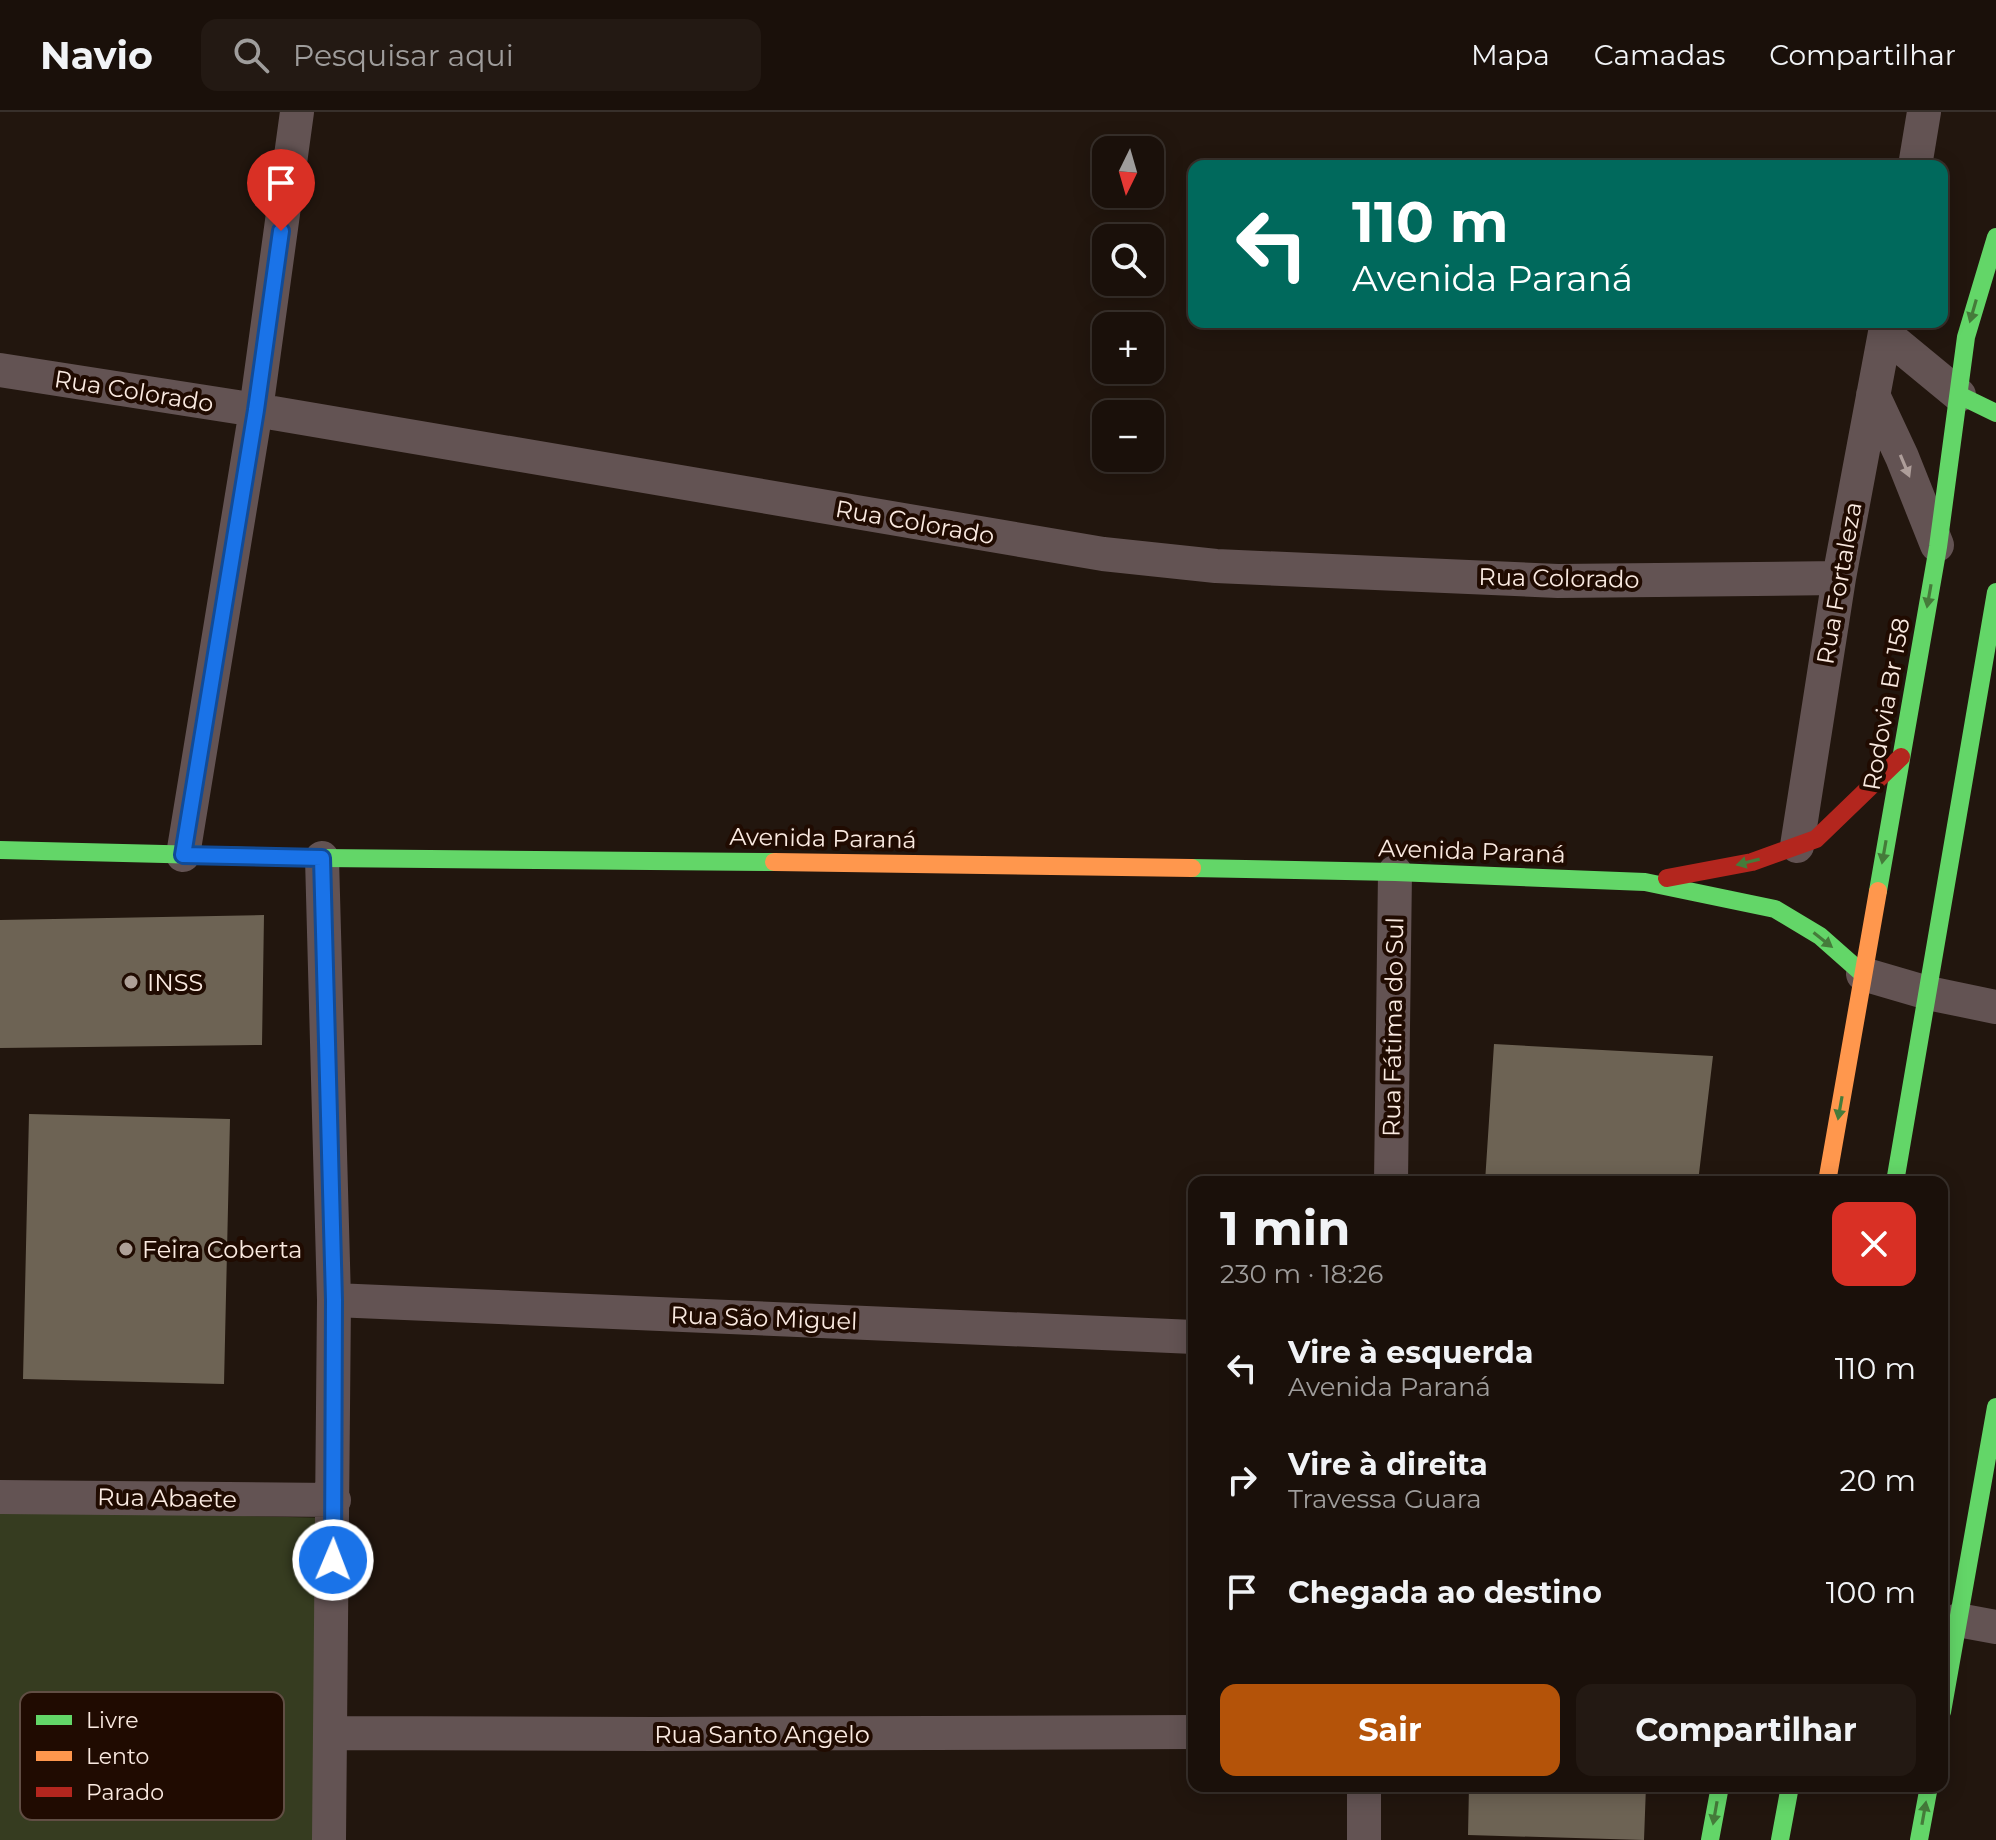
<!DOCTYPE html>
<html lang="pt">
<meta charset="utf-8">
<style>
:root{--surface:#1a100a;--page:#231913;--text:#f1f3f6;--muted:#9f9d9c;--line:#38302b;--accent:#b45309}
body{margin:0;font-family:Montserrat,sans-serif;background:var(--page);color:var(--text);height:100vh;display:flex;flex-direction:column;font-size:30px;white-space:nowrap}
*{box-sizing:border-box;margin:0}
p{font-size:26px;color:var(--muted)}
.icon{flex:none;width:44px;height:44px;fill:none;stroke:currentColor;stroke-width:2;stroke-linecap:round;stroke-linejoin:round}
.map{position:relative;flex:1;overflow:hidden}
.drawer{position:absolute;left:1188px;top:1064px;width:760px;height:616px;display:flex;flex-direction:column;background:var(--surface);border-radius:16px;box-shadow:0 4px 20px #0003,0 0 0 2px var(--line)}
.drawer>*{flex:none}
.hud{position:absolute;left:1188px;top:48px;width:760px;height:168px;border-radius:16px;box-shadow:0 4px 20px #0003,0 0 0 2px var(--line);background:#00695c;color:#fff;overflow:hidden}
.needle{width:52px;rotate:185deg}
.buttons{position:absolute;left:1092px;top:24px;display:grid;gap:16px}
.buttons a{display:grid;place-items:center;width:72px;height:72px;border-radius:16px;background:var(--surface);box-shadow:0 4px 20px #0003,0 0 0 2px var(--line);font-size:40px}
.pin{position:absolute;display:grid;place-items:center;width:68px;height:68px;color:#fff;margin:-82px -34px;border-radius:50% 50% 50% 0;rotate:-45deg;box-shadow:0 0 8px #0007}
.pin .icon{rotate:45deg}
.me{position:absolute;width:88px;margin:-44px;rotate:1deg;stroke-linejoin:round;filter:drop-shadow(0 0 6px #0008)}
.turn{display:flex;align-items:center;gap:28px;height:168px;padding:0 32px;font-size:36px}
.turn .icon{width:104px;height:104px;stroke-width:2.5}
.turn b{display:block;font-size:56px;line-height:68px}
.round{display:grid;place-items:center;flex:none;width:84px;height:84px;border-radius:16px;background:var(--page)}
.headline{display:flex;align-items:center;justify-content:space-between;height:136px;padding:0 32px}
h1{font-size:48px;font-weight:700;line-height:60px}
.button{display:flex;gap:16px;margin-top:auto;padding:16px 32px}
.button a{flex:1;height:92px;border-radius:16px;background:var(--accent);color:#fff;font-size:32px;font-weight:700;line-height:92px;text-align:center}
.button a+a{background:var(--page);color:var(--text)}
ul{padding:0;list-style:none}
li{display:flex;align-items:center;gap:24px;height:112px;padding:0 32px}
li div{flex:1}
li b{display:block;font-size:30px}
li em{font-style:normal}
header{display:flex;align-items:center;gap:48px;box-sizing:border-box;height:112px;padding:0 40px;background:var(--surface);border-bottom:2px solid var(--line)}
header strong{font-size:38px}
nav{display:flex;gap:44px;margin-inline-start:auto;font-size:28px}
.search{width:560px;height:72px;background:var(--page);display:flex;align-items:center;gap:20px;box-sizing:border-box;padding:0 28px;border-radius:16px;color:var(--muted);font-size:30px}
.map>svg:first-child{display:block}
.green{fill:#363c20}
.building{fill:#6d6354}
.lines{fill:none;stroke-linecap:round;stroke-linejoin:round}
.street{stroke:#635353;stroke-width:34}
.fast{stroke:#63d668;stroke-width:18}
.slow{stroke:#ff974d;stroke-width:18}
.jam{stroke:#b3261e;stroke-width:18}
.oneway{fill:#457b3a}
.oneway2{fill:#ae9e9a}
.route-casing{stroke:#114b97;stroke-width:20}
.route{stroke:#1a73e8;stroke-width:14}
.poi-dot{fill:#aea097;stroke:#200b01;stroke-width:3}
.labels{text-anchor:middle;dominant-baseline:central;stroke-width:8;stroke-linejoin:round;paint-order:stroke}
.street-label{font-size:24px;fill:#faeae1;stroke:#200b01}
.poi-label{font-size:24px;fill:#faeae1;stroke:#200b01;text-anchor:start}
.key{fill:#200b01;stroke:#614e44;stroke-width:2}
.key-label{font-size:22px;fill:#faeae1}
</style>
<header>
<strong>Navio</strong>
<div class="search"><svg class="icon" aria-label="search" viewBox="0 0 24 24"><circle cx="10" cy="10" r="6"/><path d="M15 15l6 6"/></svg>Pesquisar aqui</div>
<nav><a>Mapa</a><a>Camadas</a><a>Compartilhar</a></nav>
</header>
<div class="map">
<svg width="1996" height="1728" viewBox="0 0 1996 1728">
<rect width="100%" height="100%" fill="#22160e"/>
<path class="green" d="M0 1399 334 1406 329 1728H0Z"/>
<path class="building" d="M264 803 262 933 0 936V808Z
M1494 932 1713 944 1698 1070H1485Z
M29 1002 230 1007 224 1272 23 1267Z
M1469 1674H1646L1644 1728 1468 1723Z"/>
<g class="lines">
<path class="street" d="M1915 54 1924 0
M1885 222 1959 283
M0 258 256 298 1103 442 1216 454 1558 469 1839 466
M1873 283 1902 345 1937 433
M1797 734 1839 466 1887 210
M183 743 256 298 297 0
M322 746 334 1188 329 1728
M1863 862 1928 881 1996 895
M1391 1070 1395 760
M334 1188 1194 1225
M0 1385 334 1388
M1958 1508 1996 1515
M331 1621 656 1622 1194 1620
M1364 1674V1728"/>
<path class="fast" d="M1959 283 1996 301
M0 738 322 746 774 750
M1192 756 1395 760 1645 770 1775 797 1820 824 1863 862
M1878 779 1938 435 1966 225 1996 125
M1895 1070 1996 480
M1942 1600 1996 1295
M1710 1728 1720 1674
M1780 1728 1790 1674
M1919 1728 1929 1674"/>
<path class="slow" d="M774 750 1192 756
M1827 1070 1878 779"/>
<path class="jam" d="M1667 766 1752 750 1816 727 1901 645"/>
</g>
<defs><path id="oneway-solid" d="M-6-.8H1V-3.2L6.5 0L1 3.2V.8H-6Z" transform="scale(2)"/></defs>
<g class="oneway">
<use href="#oneway-solid" transform="translate(1973 199) rotate(106)"/>
<use href="#oneway-solid" transform="translate(1929 484) rotate(100)"/>
<use href="#oneway-solid" transform="translate(1884 740) rotate(100)"/>
<use href="#oneway-solid" transform="translate(1748 750) rotate(166)"/>
<use href="#oneway-solid" transform="translate(1823 828) rotate(38)"/>
<use href="#oneway-solid" transform="translate(1840 996) rotate(100)"/>
<use href="#oneway-solid" transform="translate(1715 1701) rotate(100)"/>
<use href="#oneway-solid" transform="translate(1924 1701) rotate(-80)"/>
</g>
<use class="oneway2" href="#oneway-solid" transform="translate(1905 354) rotate(67)"/>
<g class="lines">
<g class="route-casing">
<path id="route" d="M281 119 256 298 183 743 322 746 334 1188 333 1448"/>
</g>
<use href="#route" class="route"/>
</g>
<g class="poi-dot">
<circle cx="131" cy="870" r="8"/>
<circle cx="126" cy="1137" r="8"/>
</g>
<g class="labels">
<g class="street-label">
<text transform="translate(134 279) rotate(9)">Rua Colorado</text>
<text transform="translate(915 410) rotate(10)">Rua Colorado</text>
<text transform="translate(1559 466) rotate(1)">Rua Colorado</text>
<text transform="translate(1839 471) rotate(-80)">Rua Fortaleza</text>
<text transform="translate(1886 592) rotate(-80)">Rodovia Br 158</text>
<text transform="translate(823 726) rotate(1)">Avenida Paraná</text>
<text transform="translate(1472 739) rotate(2)">Avenida Paraná</text>
<text transform="translate(1393 915) rotate(-89)">Rua Fátima do Sul</text>
<text transform="translate(764 1206) rotate(2)">Rua São Miguel</text>
<text transform="translate(167 1386) rotate(1)">Rua Abaete</text>
<text x="762" y="1622">Rua Santo Angelo</text>
</g>
<g class="poi-label">
<text x="147" y="870">INSS</text>
<text x="142" y="1137">Feira Coberta</text>
</g>
</g>
<rect x="20" y="1580" width="264" height="128" rx="12" class="key"/>
<rect x="36" y="1603" width="36" height="10" fill="#63d668"/>
<rect x="36" y="1639" width="36" height="10" fill="#ff974d"/>
<rect x="36" y="1675" width="36" height="10" fill="#b3261e"/>
<g class="key-label">
<text x="86" y="1616">Livre</text>
<text x="86" y="1652">Lento</text>
<text x="86" y="1688">Parado</text>
</g>
</svg>
<div class="buttons">
<a><svg class="needle" viewBox="-14 -14 28 28"><path d="M0-13l5 13h-10z" fill="#e53935"/><path d="M0 13l5-13h-10z" fill="#9f9d9c"/></svg></a>
<a><svg class="icon" aria-label="search" viewBox="0 0 24 24"><circle cx="10" cy="10" r="6"/><path d="M15 15l6 6"/></svg></a>
<a>+</a>
<a>−</a>
</div>
<div class="pin" style="left:281px;top:119px;background:#d93025"><svg class="icon" aria-label="arrive" viewBox="0 0 24 24"><path d="M6 21V4h12l-3 4 3 4H6"/></svg></div>
<svg class="me" style="left:333px;top:1448px" viewBox="-20 -20 40 40"><circle r="17" fill="#1a73e8" stroke="#fff" stroke-width="3"/><path d="M0-11L8 9 0 5-8 9z" fill="#fff"/></svg>
<div class="hud">
<div class="turn"><svg class="icon" aria-label="left" viewBox="0 0 24 24"><path d="M17 20v-9H6M10 6l-5 5 5 5"/></svg><div><b>110 m</b>Avenida Paraná</div></div>
</div>
<section class="drawer">
<div class="headline"><div><h1>1 min</h1><p>230 m · 18:26</p></div><a class="round" style="background:#d93025;color:#fff"><svg class="icon" aria-label="close" viewBox="0 0 24 24"><path d="M6 6l12 12M18 6L6 18"/></svg></a></div>
<ul>
<li><svg class="icon" aria-label="left" viewBox="0 0 24 24"><path d="M17 20v-9H6M10 6l-5 5 5 5"/></svg><div><b>Vire à esquerda</b><p>Avenida Paraná</p></div><em>110 m</em></li>
<li><svg class="icon" aria-label="right" viewBox="0 0 24 24"><path d="M7 20v-9h11M14 6l5 5-5 5"/></svg><div><b>Vire à direita</b><p>Travessa Guara</p></div><em>20 m</em></li>
<li><svg class="icon" aria-label="arrive" viewBox="0 0 24 24"><path d="M6 21V4h12l-3 4 3 4H6"/></svg><div><b>Chegada ao destino</b></div><em>100 m</em></li>
</ul>
<div class="button"><a>Sair</a><a>Compartilhar</a></div>
</section>
</div>
